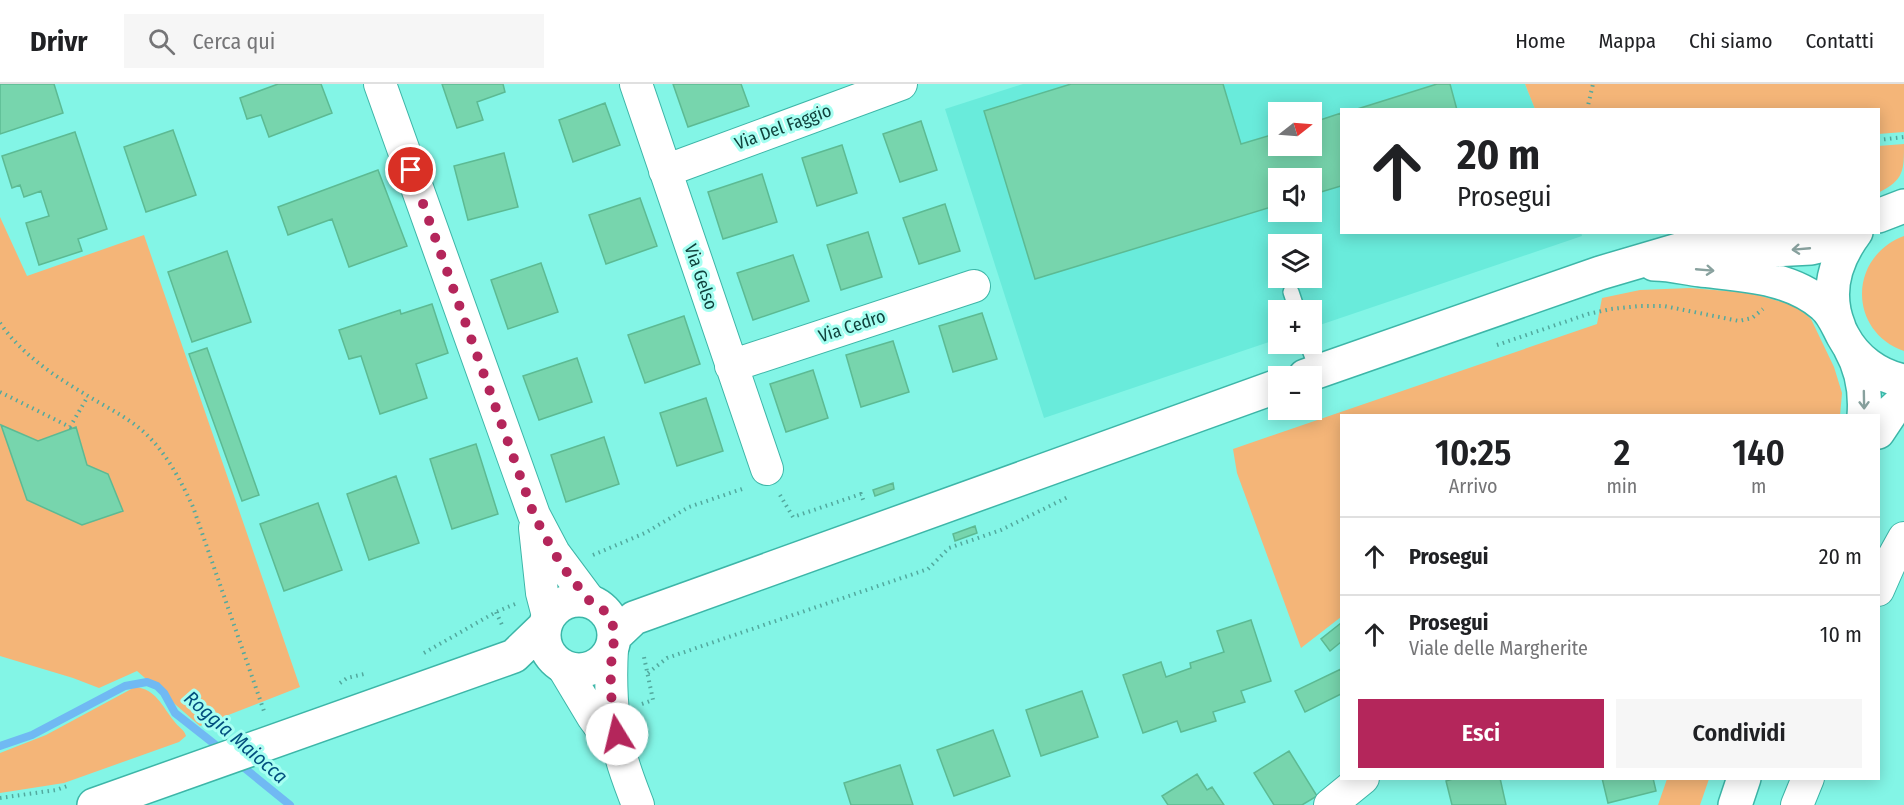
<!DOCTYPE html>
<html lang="it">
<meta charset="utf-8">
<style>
:root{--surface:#fff;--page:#f6f6f6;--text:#202124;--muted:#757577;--line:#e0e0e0;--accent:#b4265b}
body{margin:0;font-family:"Fira Sans Condensed",sans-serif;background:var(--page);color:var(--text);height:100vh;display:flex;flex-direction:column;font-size:22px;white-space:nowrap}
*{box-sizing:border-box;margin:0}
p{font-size:20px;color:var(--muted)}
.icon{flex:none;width:33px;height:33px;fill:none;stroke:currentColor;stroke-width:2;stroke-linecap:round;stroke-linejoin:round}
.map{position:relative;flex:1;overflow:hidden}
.drawer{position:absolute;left:1340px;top:330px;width:540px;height:366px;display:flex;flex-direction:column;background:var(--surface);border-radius:0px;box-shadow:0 3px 15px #0003}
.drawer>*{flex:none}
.hud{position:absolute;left:1340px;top:24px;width:540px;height:126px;border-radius:0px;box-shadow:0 3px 15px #0003;background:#fff;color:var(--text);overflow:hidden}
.needle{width:39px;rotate:73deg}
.controls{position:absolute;left:1268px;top:18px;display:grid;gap:12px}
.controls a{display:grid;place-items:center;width:54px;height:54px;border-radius:0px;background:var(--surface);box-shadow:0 3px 15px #0003;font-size:30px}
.pin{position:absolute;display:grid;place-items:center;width:51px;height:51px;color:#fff;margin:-26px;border:3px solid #fff;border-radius:50%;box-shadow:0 2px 6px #0007}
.me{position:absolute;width:66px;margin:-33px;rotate:351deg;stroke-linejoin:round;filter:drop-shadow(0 0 4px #0008)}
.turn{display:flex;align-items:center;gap:21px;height:126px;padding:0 18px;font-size:27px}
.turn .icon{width:78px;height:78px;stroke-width:2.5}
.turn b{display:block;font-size:42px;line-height:51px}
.eta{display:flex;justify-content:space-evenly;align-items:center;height:102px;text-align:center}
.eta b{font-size:36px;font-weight:600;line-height:42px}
.action{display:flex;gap:12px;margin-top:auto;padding:12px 18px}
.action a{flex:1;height:69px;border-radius:0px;background:var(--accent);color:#fff;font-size:24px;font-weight:600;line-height:69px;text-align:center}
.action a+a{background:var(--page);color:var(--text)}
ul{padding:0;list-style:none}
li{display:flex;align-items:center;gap:18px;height:78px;padding:0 18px;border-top:2px solid var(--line)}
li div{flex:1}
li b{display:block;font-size:22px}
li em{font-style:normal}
header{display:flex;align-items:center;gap:36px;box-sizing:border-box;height:84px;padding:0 30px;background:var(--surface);border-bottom:2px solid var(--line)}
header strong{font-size:28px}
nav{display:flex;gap:33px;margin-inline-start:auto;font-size:21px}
.search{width:420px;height:54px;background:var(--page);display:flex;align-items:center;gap:15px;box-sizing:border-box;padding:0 21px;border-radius:0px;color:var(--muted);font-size:22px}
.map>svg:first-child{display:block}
.built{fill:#69ebdb;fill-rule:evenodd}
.green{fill:#f4b578}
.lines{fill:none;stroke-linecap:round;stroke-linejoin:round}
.stream{stroke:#70b9f3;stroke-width:8}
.building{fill:#77d5ad;stroke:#5cba93;stroke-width:1.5}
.lane-casing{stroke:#3db6a8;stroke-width:18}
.street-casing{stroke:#3db6a8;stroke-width:34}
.secondary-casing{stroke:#3db6a8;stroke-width:36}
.path{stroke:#52a99e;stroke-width:4;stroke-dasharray:1.5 4.5;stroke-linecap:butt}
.lane{stroke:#fff;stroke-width:15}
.street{stroke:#fff;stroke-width:32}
.secondary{stroke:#fff;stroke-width:33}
.oneway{stroke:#88a19e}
.route{stroke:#b4265b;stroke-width:10;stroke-dasharray:0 18}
.labels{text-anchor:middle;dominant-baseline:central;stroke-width:6;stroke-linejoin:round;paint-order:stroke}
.street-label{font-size:18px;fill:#10433d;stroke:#a7fff2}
.water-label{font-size:20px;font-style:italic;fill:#03507f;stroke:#a7fff2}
</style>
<header>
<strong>Drivr</strong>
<div class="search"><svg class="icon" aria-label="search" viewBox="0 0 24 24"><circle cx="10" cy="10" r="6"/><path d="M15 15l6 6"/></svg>Cerca qui</div>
<nav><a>Home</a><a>Mappa</a><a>Chi siamo</a><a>Contatti</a></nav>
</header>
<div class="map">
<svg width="1904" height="721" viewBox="0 0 1904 721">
<rect width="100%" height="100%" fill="#83f5e6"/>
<path class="built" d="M1023 0H1525L1535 25 1341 26V148H1581L1582 152 1311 244V226H1278V255L1044 334 945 25ZM1278 28H1311V62H1278ZM1278 94H1311V128H1278ZM1278 160H1311V194H1278Z"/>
<path class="green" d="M1525 0H1904V48L1878 50V26L1535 25Z
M1904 60C1904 87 1904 96 1878 109V62Z
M0 133 27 192 144 151 300 603 200 642 137 587 99 604 73 594 0 572Z
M1904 152V267C1848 247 1848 173 1904 152Z
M1690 204 1751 209 1796 222 1811 235 1834 283 1842 309 1840 332H1341V533L1301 564 1237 389 1233 365 1597 240 1602 214 1640 206Z
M135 603C156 605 162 622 174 637 178 643 184 645 186 652L179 658 64 699 0 709V669L46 651Z
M1667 695V694L1709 695 1700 721H1658Z"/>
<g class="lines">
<path class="stream" d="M0 662 32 651 125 602 147 598 157 602 164 609 175 629 222 666
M237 678 290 721"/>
</g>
<path class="building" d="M0 0H54L63 29 0 50Z
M278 0H321L332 29 269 53 261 31 247 35 240 14Z
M442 0H503L505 8 477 18 483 36 457 44Z
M673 0H741L749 22 688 43Z
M1071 0H1223L1241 60 1278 49V62H1311V39L1341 29V102L1311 111V94H1278V121L1035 195 984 27Z
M1437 0H1450L1457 26H1354Z
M605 19 620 61 573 78 559 36Z
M921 37 937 86 900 98 883 50Z
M173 46 196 111 146 128 124 63Z
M75 48 107 145 78 155 82 167 39 181 26 139 49 132 41 107 24 113 20 101 12 104 2 72Z
M842 61 857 109 817 122 802 74Z
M504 69 518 123 468 136 454 82Z
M378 86 407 162 349 183 332 135 288 151 278 123Z
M762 90 777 138 723 155 708 108Z
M640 114 657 162 606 180 589 131Z
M945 120 960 167 919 180 903 134Z
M868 148 882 193 841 206 827 161Z
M227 167 251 238 192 258 168 188Z
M793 171 809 217 753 236 737 189Z
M541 179 558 228 508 245 491 196Z
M432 220 448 269 416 280 427 314 380 330 361 272 349 275 339 246 400 226 401 230Z
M982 229 997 275 953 288 939 242Z
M684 232 700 280 645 299 628 251Z
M893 257 909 308 861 323 846 271Z
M207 264 259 411 242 417 189 270Z
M577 274 592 318 539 336 523 292Z
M813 286 828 334 786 348 770 300Z
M706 314 723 367 677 382 660 329Z
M1 341 38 357 76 343 87 381 108 390 123 427 82 441 27 416Z
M604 353 619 400 566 418 551 371Z
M476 360 498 430 452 445 430 375Z
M396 392 419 459 369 476 347 410Z
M893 399 894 405 875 412 873 406Z
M318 419 342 486 284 507 260 440Z
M975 442 977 449 955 457 953 450Z
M1251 536 1271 597 1241 607 1245 618 1213 628 1216 637 1181 648 1177 637 1143 649 1123 591 1161 578 1166 593 1191 584 1190 579 1224 568 1217 547Z
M1341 539V558L1330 567 1321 555Z
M1341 585V610L1305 628 1295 607Z
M1082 607 1098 653 1041 672 1026 626Z
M993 646 1010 692 954 712 937 666Z
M1289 667 1317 712 1302 721H1274L1254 689Z
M900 681 913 721H851L844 699Z
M1197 690 1207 706 1212 703 1224 721H1168L1162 712Z
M1456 694H1500L1506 721H1452L1446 697Z
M1602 694H1653L1656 707 1608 719Z"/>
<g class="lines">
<g class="lane-casing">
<path id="lane" d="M1291 208 1297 226
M1308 260 1318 288"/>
</g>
<g class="street-casing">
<path id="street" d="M380 0 534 431 554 469 589 516
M636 0 767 385
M665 87 901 0
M731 282 974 202
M535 444 542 509 548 532
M1878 506 1889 481 1904 454
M612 564C610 600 611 637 621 672 625 688 632 705 638 721
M563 583 593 633 615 663
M1330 721 1363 694
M1797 721 1808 694"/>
</g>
<g class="secondary-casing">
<path id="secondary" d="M1878 132 1904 122
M1654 180C1670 180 1685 184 1700 186 1742 191 1789 192 1823 221 1833 229 1837 241 1843 252 1855 275 1878 292 1904 297
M1839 243C1825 209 1835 176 1856 148
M1850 264C1862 285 1866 307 1864 332
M1305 292 1600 189 1678 166 1705 162 1774 166 1811 164 1841 157 1856 148
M1878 348 1892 327 1904 316
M544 551a35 35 0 1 1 70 0a35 35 0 1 1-70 0Z
M615 552 634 534 1278 302
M94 721 514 572 544 543
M1735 721 1744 694"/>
</g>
<path class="path" d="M1587 26 1593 0
M1878 56 1904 53
M0 239C22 271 56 293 88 312 108 324 129 334 146 350 167 370 181 397 193 423L265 630
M1497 261 1588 230 1611 225 1639 222H1664L1739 237 1752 234 1763 225
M0 308 70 343 88 312
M780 411 793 433 861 410 864 418
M593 471 645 449 689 423 745 404
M496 528 502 541
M424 569 496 528 515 520
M648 589 667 574 928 485 949 464 1001 446 1070 412
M340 599 347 594 364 590
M642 620 653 616 644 573
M0 714 56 706 70 701"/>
<use href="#lane" class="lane"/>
<use href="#street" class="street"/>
<use href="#secondary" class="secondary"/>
</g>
<defs><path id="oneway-shaft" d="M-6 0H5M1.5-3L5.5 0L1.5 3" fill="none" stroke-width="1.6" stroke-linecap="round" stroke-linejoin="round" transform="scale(1.5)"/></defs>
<g class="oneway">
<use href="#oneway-shaft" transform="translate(1801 165) rotate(175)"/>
<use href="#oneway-shaft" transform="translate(1705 186) rotate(5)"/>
<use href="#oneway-shaft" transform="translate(1864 316) rotate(89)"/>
</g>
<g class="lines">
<path class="route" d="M411 86 534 431C546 454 558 478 575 499 580 504 584 512 590 517 599 524 608 526 612 539 617 553 611 570 611 585 610 607 612 628 617 650"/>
</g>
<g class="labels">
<g class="street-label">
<text transform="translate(783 43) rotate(-20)">Via Del Faggio</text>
<text transform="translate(701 193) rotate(71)">Via Gelso</text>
<text transform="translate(852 242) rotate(-18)">Via Cedro</text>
</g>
<g class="water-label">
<text transform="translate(236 653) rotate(41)">Roggia Maiocca</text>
</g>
</g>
</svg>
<div class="controls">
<a><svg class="needle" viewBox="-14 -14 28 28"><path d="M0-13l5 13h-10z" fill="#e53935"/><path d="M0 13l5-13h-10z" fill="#757577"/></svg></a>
<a><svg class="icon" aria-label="sound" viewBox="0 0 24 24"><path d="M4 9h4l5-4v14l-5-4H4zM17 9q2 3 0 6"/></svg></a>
<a><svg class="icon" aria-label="layers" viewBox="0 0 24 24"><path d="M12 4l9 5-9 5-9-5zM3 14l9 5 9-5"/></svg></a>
<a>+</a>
<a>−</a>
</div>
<div class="pin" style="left:411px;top:86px;background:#d93025"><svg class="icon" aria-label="arrive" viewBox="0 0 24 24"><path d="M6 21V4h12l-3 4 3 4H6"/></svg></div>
<svg class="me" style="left:617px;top:650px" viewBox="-20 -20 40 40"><circle r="19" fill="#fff"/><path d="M0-13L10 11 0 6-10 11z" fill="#b4265b"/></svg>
<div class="hud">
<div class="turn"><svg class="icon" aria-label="ahead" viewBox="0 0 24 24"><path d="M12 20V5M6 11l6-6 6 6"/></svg><div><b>20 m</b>Prosegui</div></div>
</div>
<section class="drawer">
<div class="eta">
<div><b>10:25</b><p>Arrivo</p></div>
<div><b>2</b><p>min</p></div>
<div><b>140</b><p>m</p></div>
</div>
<ul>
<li><svg class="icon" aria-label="ahead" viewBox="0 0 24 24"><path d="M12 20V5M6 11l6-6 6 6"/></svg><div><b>Prosegui</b></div><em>20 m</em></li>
<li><svg class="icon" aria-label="ahead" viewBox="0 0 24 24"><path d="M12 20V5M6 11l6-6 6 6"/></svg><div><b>Prosegui</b><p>Viale delle Margherite</p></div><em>10 m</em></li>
</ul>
<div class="action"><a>Esci</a><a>Condividi</a></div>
</section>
</div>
